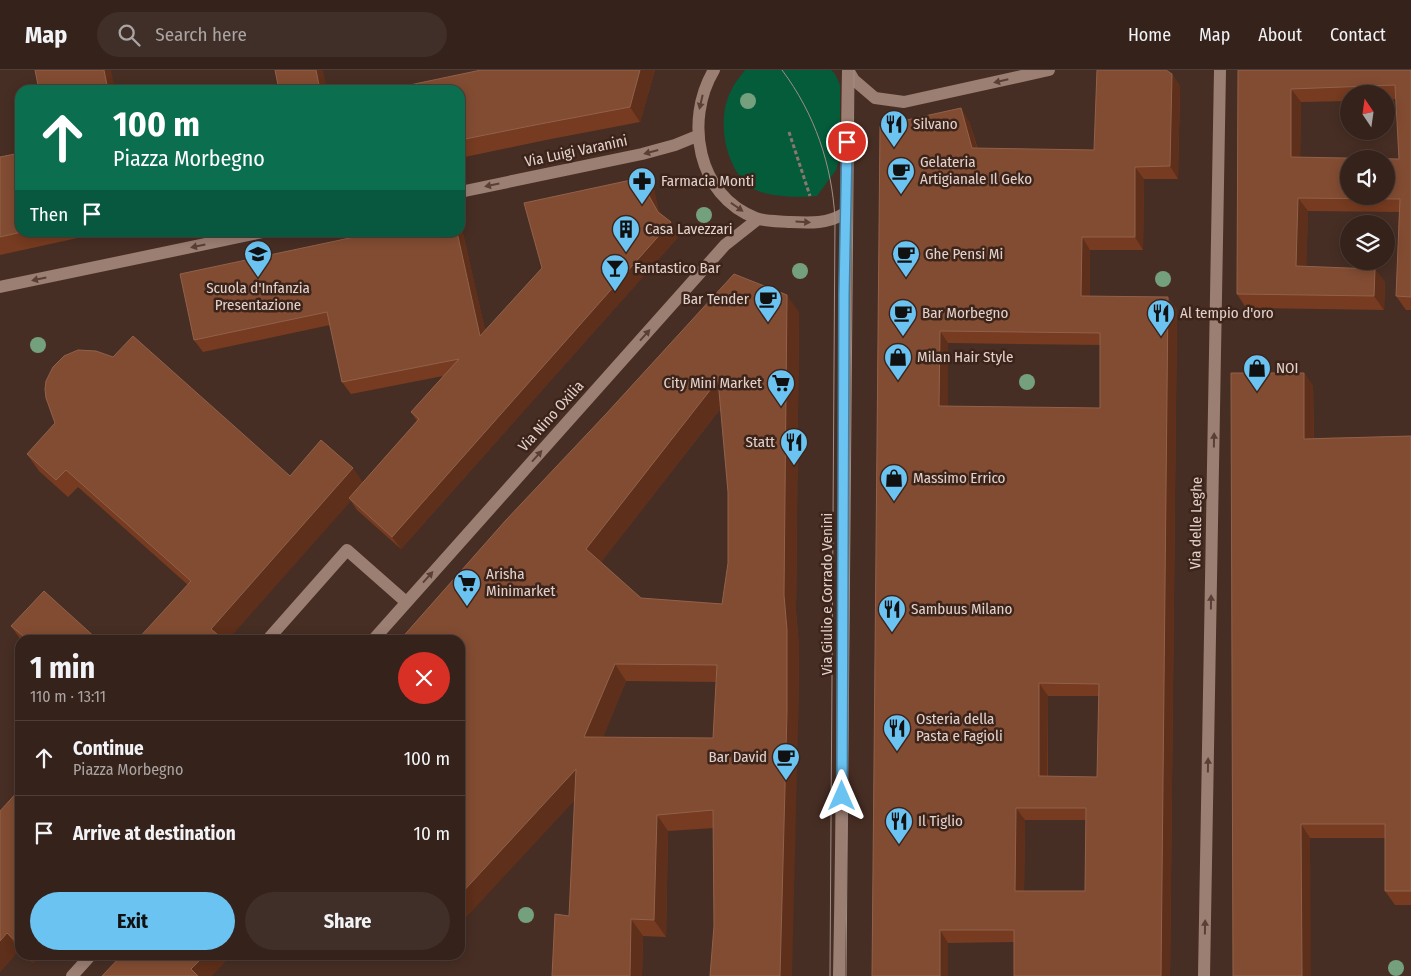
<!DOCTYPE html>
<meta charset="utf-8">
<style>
:root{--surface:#35221b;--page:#402f28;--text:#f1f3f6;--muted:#aaa4a3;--line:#4f3f3a;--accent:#6bc3f2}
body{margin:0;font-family:"Fira Sans Condensed",sans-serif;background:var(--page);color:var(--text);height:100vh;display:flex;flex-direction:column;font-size:19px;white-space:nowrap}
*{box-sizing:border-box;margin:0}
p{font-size:16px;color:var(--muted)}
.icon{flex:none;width:28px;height:28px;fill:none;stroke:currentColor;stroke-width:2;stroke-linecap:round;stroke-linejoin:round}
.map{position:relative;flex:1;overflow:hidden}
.details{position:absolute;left:15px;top:565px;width:450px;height:325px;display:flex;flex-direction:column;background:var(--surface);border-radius:15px;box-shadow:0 2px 12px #0003,0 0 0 1px var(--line)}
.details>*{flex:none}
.banner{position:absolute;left:15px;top:15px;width:450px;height:152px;border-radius:15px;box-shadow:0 2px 12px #0003,0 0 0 1px var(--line);background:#0b6e4f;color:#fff;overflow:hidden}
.needle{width:32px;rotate:347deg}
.controls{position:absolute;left:1340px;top:15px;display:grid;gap:10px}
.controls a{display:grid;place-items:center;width:55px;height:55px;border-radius:50%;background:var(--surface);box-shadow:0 2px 12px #0003,0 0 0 1px var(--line);font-size:25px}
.pin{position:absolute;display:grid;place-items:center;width:42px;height:42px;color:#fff;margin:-21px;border:2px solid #fff;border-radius:50%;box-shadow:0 1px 5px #0007}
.me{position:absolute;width:55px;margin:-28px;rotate:0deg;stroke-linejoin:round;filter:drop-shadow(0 0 4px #0008)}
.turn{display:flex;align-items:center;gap:18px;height:105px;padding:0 15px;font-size:22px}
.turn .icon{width:65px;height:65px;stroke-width:2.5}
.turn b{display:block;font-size:35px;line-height:42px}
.then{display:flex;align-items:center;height:48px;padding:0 15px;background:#0003;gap:10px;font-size:19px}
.round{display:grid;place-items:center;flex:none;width:52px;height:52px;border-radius:26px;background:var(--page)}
.overview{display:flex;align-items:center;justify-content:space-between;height:85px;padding:0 15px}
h1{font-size:30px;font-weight:700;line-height:38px}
.primary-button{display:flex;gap:10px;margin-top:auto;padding:10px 15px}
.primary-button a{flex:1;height:58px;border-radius:30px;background:var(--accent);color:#111;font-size:20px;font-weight:700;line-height:58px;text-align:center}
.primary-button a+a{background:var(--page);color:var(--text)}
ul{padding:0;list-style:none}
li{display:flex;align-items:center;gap:15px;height:75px;padding:0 15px;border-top:1px solid var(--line)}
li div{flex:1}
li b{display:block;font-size:19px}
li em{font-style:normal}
header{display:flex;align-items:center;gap:30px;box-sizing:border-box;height:70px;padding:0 25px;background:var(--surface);border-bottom:1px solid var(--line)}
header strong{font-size:24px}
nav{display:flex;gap:28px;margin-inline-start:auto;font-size:18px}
.search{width:350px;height:45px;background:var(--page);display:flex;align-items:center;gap:12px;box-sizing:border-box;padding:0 18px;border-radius:28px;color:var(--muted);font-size:19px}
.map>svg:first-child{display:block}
.green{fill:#045c3a}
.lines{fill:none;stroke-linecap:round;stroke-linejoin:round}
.path{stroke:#8c776f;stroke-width:3;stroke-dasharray:4 2.5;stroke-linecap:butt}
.lane{stroke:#9c7f73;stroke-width:12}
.street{stroke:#9c7f73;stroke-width:12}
.tram{stroke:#a18d85;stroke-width:1}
.tree{fill:#74a07e}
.wall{fill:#763b20;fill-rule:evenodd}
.shaded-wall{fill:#5e2f1a}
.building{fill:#824c32;stroke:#91614a;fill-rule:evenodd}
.oneway{fill:#593f35}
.route-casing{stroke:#467f9d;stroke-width:12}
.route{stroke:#6bc3f2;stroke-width:9}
.labels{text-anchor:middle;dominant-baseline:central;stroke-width:5;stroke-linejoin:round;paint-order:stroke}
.poi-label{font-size:15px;fill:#e3d2cc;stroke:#3c241a;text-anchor:start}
.street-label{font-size:15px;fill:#e3d2cc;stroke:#3c241a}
</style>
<header>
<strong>Map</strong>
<div class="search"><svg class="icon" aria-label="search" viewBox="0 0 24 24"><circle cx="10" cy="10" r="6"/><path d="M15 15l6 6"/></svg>Search here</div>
<nav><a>Home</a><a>Map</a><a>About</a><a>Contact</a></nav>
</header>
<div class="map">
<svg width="1411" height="906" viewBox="0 0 1411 906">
<rect width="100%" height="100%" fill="#472e24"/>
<path class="green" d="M745 0H831L835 4 840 15V86L836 100 817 126C799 128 763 127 749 116 724 95 716 47 732 19 735 12 741 6 745 0Z"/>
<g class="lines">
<path class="path" d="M789 62 810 126"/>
<path class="lane" d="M274 570 270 567 347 480 406 532"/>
<path class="street" d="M714 0C684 50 697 126 756 148 766 152 780 151 790 152 810 153 828 154 845 143
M848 0 854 10 875 28 904 32 1049 0
M460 122 642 84 675 75 697 66
M0 217 263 162
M373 570 725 175 758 149
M72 906 91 885
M839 906C845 604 843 302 848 0
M1204 906 1220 0"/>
<path class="tram" d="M782 0C815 44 832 95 835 149L830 906
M846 906 854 0"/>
</g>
<g class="tree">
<circle cx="748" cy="31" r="8"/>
<circle cx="704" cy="145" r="8"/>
<circle cx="800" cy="201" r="8"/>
<circle cx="1163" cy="209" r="8"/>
<circle cx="38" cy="275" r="8"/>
<circle cx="1027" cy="312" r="8"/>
<circle cx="526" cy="845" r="8"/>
<circle cx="1396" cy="898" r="8"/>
</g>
<path class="wall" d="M481 0H655L640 52 546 70 460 88V20Z
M1238 0H1411V240H1406L1396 226 1399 142 1308 141 1306 197 1375 199 1385 212 1384 240 1246 238 1237 224ZM1349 24H1386V30L1396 29 1399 89 1300 88 1301 32 1349 31Z
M1172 4 1180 16 1178 109H1144L1143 180H1090V226L1177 239 1170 906 1014 872 948 873 872 906 880 56 969 51 978 79 1094 80ZM948 273 1100 275V338L948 336ZM1048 626H1099L1097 707 1048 706ZM1025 750H1086L1085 821H1024Z
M0 87 20 162H105L0 185Z
M654 119 658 138 661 144 671 152 680 165 401 479 357 440 351 431 188 515 78 417 68 427 39 401 27 384 363 412 417 351 411 342 443 306 351 324 342 312 330 255 203 282 194 270 462 159 485 260Z
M799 242 796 542 799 576 798 659 714 856V758L668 761 666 867 643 866 642 906H552L569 846 575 730 460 570ZM721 338 728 422V493L722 534 641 528 601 492ZM626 611 716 612 713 668 603 667Z
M1304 303 1313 316 1314 368 1411 366V835H1395L1385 821V768H1310L1233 906Z
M11 556 98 570H21Z
M20 719V882L19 880 0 902Z
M24 885H40L33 893Z"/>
<path class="shaded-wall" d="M104 0H111L115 20H108Z
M316 0H323L327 20H320Z
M640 0H655L640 52 630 37Z
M1172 4 1180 16 1178 109 1170 96Z
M1291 19 1301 32 1300 101 1291 87Z
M961 38 969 51 981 91 972 78Z
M1135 97 1144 109 1143 180 1135 167Z
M645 107 654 119 658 138 667 154 658 142 649 126Z
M1298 128 1308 141 1306 210 1296 196Z
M671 152 680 165 401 479 392 467Z
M460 156 462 159 489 278 480 266 457 162H460Z
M1082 167 1090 180V239L1081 226Z
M1375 199 1385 212 1384 240 1374 226Z
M787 225 799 242 796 542 799 576 798 659 792 906H780Z
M1168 227 1177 239 1170 906H1161Z
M940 261 948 273V348L939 336Z
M1304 303 1313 316 1314 382 1304 369Z
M718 310 730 326 598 496 586 479Z
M353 398 365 415 349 428 351 431 228 570H218L211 559Z
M615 594 626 611 596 684 584 667Z
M1039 613 1048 626 1047 718 1039 706Z
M576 699 588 716 460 854V825Z
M1016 738 1025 750 1024 833 1015 821Z
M657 745 668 761 666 867 654 850Z
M1301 754 1310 768 1311 906H1302Z
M631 849 643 866 642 906H630Z
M940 860 948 873V906H940Z
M7 863 19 880 0 902V871Z
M28 885H40L33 893Z
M205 885H232L212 906H196L191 899Z"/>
<path class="building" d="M35 0H104L108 20H39Z
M275 0H316L320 20H279Z
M481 0H640L630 37 535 55 460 70V20H386Z
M1097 0H1166L1172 4 1170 96 1135 97V167H1082L1081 226 1168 227 1161 906H1014V860H940V906H872L880 56 961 38 972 78 1094 80ZM940 261 1100 263V338L939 336ZM1039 613 1099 614 1097 707 1039 706ZM1016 738H1086L1085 821H1015Z
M1238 0H1411V227L1396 226 1400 129 1298 128 1296 196 1375 199 1374 226 1237 224ZM1395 15 1399 89 1291 87V19ZM1349 89H1386V126H1349Z
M20 83V162H22L0 167V87Z
M645 107 649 126 658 142 671 152 392 467 349 428 419 349 411 342 459 289 342 312 327 242 194 270 180 204 378 162H457L480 266 542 198 524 133Z
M734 204 787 225 784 525 787 560V642L780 906H710L714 856 713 740 657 745 654 850 631 849 630 906H552L555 844 569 846 576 699 460 825V570H400L506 450 606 344ZM718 310 728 422V493L722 534 641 528 586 479ZM615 594 717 595 713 668 584 667Z
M133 266 290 406 321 370 353 398 211 559 224 570H137L191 511 66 400 56 410 27 384 55 353 46 328 45 319 46 311 53 297 64 286 78 280 96 281 113 287Z
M1231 303H1304V369L1411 366V821H1385V754H1301L1302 906H1233Z
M44 521 98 570H28L11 556Z
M20 719V875L7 863 0 871V741Z
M122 885H205L191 899 198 906H102Z"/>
<defs><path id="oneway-solid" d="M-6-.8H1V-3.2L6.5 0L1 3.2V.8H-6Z" transform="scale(1.25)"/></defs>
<g class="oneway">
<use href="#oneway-solid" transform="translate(1001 11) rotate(167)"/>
<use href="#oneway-solid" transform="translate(701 32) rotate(103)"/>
<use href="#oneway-solid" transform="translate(651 82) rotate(165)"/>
<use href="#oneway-solid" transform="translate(492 115) rotate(168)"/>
<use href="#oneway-solid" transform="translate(737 137) rotate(35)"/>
<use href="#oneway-solid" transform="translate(803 152) rotate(3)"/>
<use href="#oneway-solid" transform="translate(198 176) rotate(168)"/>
<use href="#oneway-solid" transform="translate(39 209) rotate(168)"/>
<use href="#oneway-solid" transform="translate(645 265) rotate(-48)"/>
<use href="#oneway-solid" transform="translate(1214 370) rotate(-89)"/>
<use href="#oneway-solid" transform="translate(537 386) rotate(-48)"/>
<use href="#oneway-solid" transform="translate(428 507) rotate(-48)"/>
<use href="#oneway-solid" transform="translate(1211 532) rotate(-89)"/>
<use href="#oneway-solid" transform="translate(1208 695) rotate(-89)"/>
<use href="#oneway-solid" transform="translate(1205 857) rotate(-89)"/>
</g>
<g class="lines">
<g class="route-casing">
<path id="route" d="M842 726 844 225 847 72"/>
</g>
<use href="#route" class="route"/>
</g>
<defs>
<g id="restaurant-pin" transform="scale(1.4375)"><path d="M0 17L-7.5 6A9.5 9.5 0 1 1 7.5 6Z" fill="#6bc3f2" stroke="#3c241a"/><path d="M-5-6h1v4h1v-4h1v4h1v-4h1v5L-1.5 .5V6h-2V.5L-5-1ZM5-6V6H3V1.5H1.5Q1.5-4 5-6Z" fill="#111"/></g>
<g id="cafe-pin" transform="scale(1.4375)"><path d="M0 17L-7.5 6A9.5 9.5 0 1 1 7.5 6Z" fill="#6bc3f2" stroke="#3c241a"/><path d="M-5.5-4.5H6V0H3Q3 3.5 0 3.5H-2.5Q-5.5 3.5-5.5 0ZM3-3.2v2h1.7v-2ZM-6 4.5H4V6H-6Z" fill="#111"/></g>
<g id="pharmacy-pin" transform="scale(1.4375)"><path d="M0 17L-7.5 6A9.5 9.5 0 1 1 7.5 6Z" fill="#6bc3f2" stroke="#3c241a"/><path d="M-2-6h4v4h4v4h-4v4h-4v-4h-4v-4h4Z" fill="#111"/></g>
<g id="building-pin" transform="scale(1.4375)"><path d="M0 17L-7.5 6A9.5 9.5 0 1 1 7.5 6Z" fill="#6bc3f2" stroke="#3c241a"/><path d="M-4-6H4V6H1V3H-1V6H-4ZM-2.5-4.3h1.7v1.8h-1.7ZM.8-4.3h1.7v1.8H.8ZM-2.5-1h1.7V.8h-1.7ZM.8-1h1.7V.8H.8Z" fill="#111"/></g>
<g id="school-pin" transform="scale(1.4375)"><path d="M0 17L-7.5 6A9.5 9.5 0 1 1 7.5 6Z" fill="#6bc3f2" stroke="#3c241a"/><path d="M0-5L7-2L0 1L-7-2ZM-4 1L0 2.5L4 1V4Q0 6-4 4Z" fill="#111"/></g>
<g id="bar-pin" transform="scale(1.4375)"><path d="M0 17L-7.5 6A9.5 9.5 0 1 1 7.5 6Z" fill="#6bc3f2" stroke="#3c241a"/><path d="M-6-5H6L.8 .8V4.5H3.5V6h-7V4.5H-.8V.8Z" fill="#111"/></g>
<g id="shop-pin" transform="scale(1.4375)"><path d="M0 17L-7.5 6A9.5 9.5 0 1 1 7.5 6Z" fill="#6bc3f2" stroke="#3c241a"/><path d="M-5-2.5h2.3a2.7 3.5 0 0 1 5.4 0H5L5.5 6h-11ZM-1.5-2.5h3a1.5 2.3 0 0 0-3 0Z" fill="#111"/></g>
<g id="supermarket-pin" transform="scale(1.4375)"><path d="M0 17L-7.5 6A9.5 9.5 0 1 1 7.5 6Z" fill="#6bc3f2" stroke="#3c241a"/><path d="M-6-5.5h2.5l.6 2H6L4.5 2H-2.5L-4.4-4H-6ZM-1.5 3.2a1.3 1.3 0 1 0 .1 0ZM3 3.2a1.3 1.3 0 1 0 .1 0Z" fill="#111"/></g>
</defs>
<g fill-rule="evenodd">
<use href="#restaurant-pin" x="894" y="54"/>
<use href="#cafe-pin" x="901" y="101"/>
<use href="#pharmacy-pin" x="642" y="111"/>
<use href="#building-pin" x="626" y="159"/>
<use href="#school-pin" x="258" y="184"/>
<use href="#cafe-pin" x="906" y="184"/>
<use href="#bar-pin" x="615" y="198"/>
<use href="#cafe-pin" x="768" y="229"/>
<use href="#cafe-pin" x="903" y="243"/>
<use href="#restaurant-pin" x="1161" y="243"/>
<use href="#shop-pin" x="898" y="287"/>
<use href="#shop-pin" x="1257" y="298"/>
<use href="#supermarket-pin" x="781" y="313"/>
<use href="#restaurant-pin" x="794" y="372"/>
<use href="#shop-pin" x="894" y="408"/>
<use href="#supermarket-pin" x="467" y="513"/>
<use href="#restaurant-pin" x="892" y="539"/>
<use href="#restaurant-pin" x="897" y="658"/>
<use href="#cafe-pin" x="786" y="687"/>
<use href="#restaurant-pin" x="899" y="751"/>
</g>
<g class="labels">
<g class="poi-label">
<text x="913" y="54">Silvano</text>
<text x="920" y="92">Gelateria<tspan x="920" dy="17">Artigianale Il Geko</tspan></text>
<text x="661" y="111">Farmacia Monti</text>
<text x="645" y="159">Casa Lavezzari</text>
<text x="925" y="184">Ghe Pensi Mi</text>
<text x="634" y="198">Fantastico Bar</text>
<text x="258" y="218" text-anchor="middle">Scuola d'Infanzia<tspan x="258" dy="17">Presentazione</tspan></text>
<text x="749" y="229" text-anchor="end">Bar Tender</text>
<text x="922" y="243">Bar Morbegno</text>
<text x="1180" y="243">Al tempio d'oro</text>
<text x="917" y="287">Milan Hair Style</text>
<text x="1276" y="298">NOI</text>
<text x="762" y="313" text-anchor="end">City Mini Market</text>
<text x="775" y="372" text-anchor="end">Statt</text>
<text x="913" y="408">Massimo Errico</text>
<text x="486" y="504">Arisha<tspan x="486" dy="17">Minimarket</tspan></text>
<text x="911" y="539">Sambuus Milano</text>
<text x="916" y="649">Osteria della<tspan x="916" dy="17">Pasta e Fagioli</tspan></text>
<text x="767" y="687" text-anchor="end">Bar David</text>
<text x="918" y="751">Il Tiglio</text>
</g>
<g class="street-label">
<text transform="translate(576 81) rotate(-12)">Via Luigi Varanini</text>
<text transform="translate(551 346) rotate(-48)">Via Nino Oxilia</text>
<text transform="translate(1196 453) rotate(-89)">Via delle Leghe</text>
<text transform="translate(827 524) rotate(-90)">Via Giulio e Corrado Venini</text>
</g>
</g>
</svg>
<div class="controls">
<a><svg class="needle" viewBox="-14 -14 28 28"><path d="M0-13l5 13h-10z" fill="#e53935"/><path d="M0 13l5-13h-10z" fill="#aaa4a3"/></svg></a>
<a><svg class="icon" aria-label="sound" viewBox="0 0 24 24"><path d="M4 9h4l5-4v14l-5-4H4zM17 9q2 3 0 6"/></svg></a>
<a><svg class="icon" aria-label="layers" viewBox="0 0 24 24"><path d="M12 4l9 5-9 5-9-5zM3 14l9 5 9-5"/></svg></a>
</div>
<div class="pin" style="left:847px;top:72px;background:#d93025"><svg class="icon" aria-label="arrive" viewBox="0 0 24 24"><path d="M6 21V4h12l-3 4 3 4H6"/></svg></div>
<svg class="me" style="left:842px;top:726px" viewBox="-20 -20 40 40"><path d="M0-17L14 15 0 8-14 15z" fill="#6bc3f2" stroke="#fff" stroke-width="4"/></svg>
<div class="banner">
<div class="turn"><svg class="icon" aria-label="ahead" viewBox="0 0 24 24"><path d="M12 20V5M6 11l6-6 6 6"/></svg><div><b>100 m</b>Piazza Morbegno</div></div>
<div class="then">Then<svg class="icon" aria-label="arrive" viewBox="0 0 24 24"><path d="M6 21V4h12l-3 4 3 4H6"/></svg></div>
</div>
<section class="details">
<div class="overview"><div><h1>1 min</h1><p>110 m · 13:11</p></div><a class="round" style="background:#d93025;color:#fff"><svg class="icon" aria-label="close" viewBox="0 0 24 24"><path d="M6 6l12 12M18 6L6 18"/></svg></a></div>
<ul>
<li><svg class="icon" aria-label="ahead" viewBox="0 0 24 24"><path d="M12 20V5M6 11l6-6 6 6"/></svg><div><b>Continue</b><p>Piazza Morbegno</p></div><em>100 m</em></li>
<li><svg class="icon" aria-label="arrive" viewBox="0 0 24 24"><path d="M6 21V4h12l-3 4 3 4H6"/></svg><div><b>Arrive at destination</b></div><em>10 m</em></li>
</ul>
<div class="primary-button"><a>Exit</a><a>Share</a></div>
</section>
</div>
